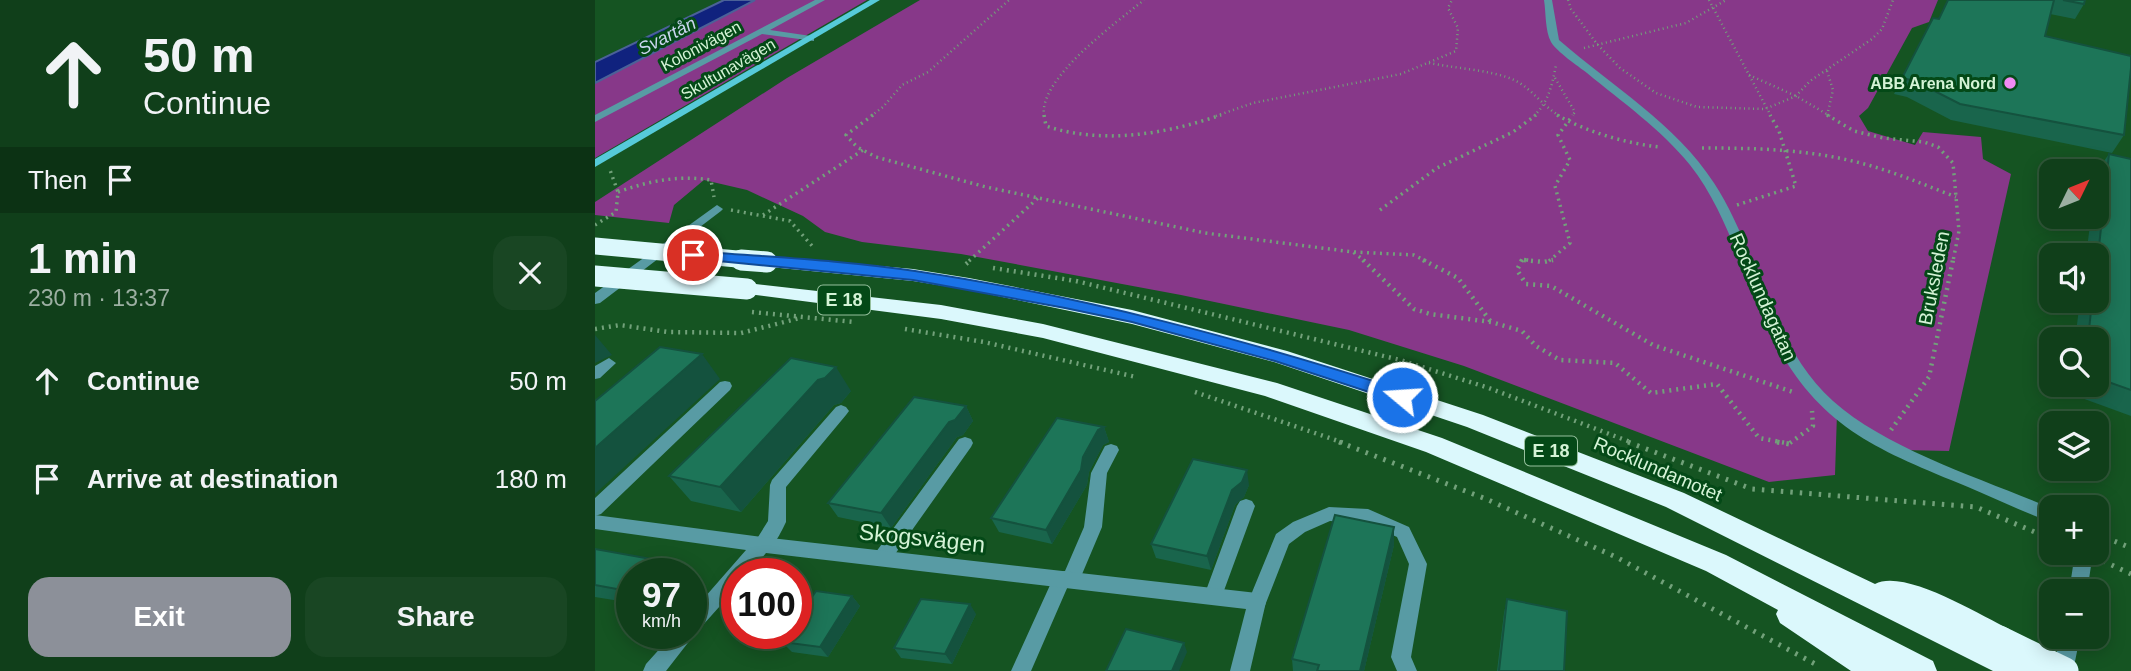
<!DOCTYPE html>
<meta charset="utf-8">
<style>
:root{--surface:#103f1a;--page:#194623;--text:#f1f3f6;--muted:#9cafa2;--line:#305839;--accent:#8c9099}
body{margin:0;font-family:Helvetica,sans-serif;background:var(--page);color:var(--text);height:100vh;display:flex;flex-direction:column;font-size:26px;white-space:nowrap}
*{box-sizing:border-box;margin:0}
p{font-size:23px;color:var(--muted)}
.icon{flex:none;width:38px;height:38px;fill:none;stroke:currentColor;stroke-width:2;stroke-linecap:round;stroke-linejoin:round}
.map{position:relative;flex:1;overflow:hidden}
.details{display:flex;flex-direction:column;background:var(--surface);width:595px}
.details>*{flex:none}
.hud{background:#103f1a;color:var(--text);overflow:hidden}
.needle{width:46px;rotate:47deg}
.controls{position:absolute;left:1444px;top:159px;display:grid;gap:14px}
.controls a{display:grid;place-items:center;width:70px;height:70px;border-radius:14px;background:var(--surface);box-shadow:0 4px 18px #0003,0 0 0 2px var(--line);font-size:35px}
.speed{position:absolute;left:21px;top:558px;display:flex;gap:14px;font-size:35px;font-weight:700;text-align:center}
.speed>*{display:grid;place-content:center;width:91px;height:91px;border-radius:50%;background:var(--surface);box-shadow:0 4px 18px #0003,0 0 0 2px var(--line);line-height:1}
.speed small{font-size:18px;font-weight:400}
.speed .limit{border:10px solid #d22;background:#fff;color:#111}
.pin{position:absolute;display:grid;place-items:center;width:60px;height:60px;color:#fff;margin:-30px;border:4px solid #fff;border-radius:50%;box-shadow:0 2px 7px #0007}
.me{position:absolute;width:77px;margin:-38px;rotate:288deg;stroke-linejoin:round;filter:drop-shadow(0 0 5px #0008)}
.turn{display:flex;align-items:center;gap:24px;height:147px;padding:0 28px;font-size:32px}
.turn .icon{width:91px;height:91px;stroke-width:2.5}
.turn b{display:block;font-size:49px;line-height:60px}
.then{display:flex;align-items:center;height:66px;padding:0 28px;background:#0003;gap:14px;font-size:26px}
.round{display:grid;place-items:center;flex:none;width:74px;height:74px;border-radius:21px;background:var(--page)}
.headline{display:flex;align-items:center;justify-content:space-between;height:119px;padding:0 28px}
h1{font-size:42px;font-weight:800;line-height:52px}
.cta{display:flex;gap:14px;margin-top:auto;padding:14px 28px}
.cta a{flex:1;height:80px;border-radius:21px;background:var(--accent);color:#fff;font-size:28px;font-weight:800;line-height:80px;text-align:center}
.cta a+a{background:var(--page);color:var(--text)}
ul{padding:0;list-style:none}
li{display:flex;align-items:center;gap:21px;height:98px;padding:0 28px}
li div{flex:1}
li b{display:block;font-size:26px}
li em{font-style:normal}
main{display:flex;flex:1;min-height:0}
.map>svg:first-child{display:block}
.green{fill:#873889}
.water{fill:#10227e;stroke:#4b6198;stroke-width:2}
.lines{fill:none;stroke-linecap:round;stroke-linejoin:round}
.path-far3{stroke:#72a17a;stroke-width:2.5;stroke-dasharray:1 3.5;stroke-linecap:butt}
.path-far2{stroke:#72a17a;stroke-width:3.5;stroke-dasharray:2 4.5;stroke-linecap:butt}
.path-far1{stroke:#72a17a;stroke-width:4.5;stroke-dasharray:2 5;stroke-linecap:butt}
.path{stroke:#72a17a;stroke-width:5;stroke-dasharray:2.5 7;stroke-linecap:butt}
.lane{fill:#589ba4;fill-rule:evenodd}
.street{fill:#589ba4;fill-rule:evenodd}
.secondary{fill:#56cad9;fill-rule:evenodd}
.highway{fill:#dbf8fc;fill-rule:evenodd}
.highway-bridge-far2{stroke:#dbf8fc;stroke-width:17}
.highway-bridge-far1{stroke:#dbf8fc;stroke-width:21}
.highway-bridge{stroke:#dbf8fc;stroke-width:27}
.wall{fill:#19654c}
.shaded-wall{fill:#14523e}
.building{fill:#1d7558;stroke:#14523e;stroke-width:2}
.route{fill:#1a73e8;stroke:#114b97;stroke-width:2}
.poi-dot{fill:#f28af3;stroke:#044917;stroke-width:2.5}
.labels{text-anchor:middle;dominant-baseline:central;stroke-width:6;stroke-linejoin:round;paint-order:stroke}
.far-street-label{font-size:16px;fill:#d4f3d6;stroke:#044917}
.far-poi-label{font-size:16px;font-weight:bold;fill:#d4f3d6;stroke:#044917;text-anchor:end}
.far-water-label{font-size:18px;font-style:italic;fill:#cbd6f0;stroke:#044917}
.shield{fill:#044917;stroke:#96c09d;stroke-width:2}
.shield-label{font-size:18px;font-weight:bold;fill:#d4f3d6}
.street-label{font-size:19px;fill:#d4f3d6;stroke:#044917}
.near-street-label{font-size:23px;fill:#d4f3d6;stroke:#044917}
</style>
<main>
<section class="details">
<div class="hud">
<div class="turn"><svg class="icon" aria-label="ahead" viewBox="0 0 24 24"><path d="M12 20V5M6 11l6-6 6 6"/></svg><div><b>50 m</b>Continue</div></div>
<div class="then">Then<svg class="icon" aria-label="arrive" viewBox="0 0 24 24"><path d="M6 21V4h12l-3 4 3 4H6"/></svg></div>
</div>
<div class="headline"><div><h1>1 min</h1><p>230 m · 13:37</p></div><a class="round"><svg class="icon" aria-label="close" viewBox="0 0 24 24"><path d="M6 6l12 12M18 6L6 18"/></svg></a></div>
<ul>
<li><svg class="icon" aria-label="ahead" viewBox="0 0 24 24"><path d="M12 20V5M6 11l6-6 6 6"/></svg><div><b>Continue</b></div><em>50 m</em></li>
<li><svg class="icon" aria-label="arrive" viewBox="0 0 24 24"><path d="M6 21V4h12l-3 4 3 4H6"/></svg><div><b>Arrive at destination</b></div><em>180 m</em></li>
</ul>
<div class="cta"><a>Exit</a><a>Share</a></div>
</section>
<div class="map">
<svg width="1536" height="671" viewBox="0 0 1536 671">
<rect width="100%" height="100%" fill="#155422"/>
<path class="green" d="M160 0H272L0 158V83Z
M325 0H1343L1334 22 1317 28 1273 108 1264 116 1273 131 1320 145 1328 132 1386 137 1388 159 1416 174 1354 451 1307 450 1242 413 1240 475 1174 482 869 366 754 330 586 295 366 254 267 242 230 232 208 216 152 190 109 180 79 205 74 223 0 215V202L192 78Z"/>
<path class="water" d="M129 0H160L0 83V62Z"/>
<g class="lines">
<path class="path-far3" d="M973 0 976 9 1002 44 1025 68 1061 93 1102 107 1170 109 1201 96 1215 81 1277 39 1287 29 1298 0
M1114 0 1176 116
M989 48 1091 23 1131 0
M834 63C859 68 894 70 917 79 936 87 947 106 965 116
M1232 71 1238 90 1232 116
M1154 75 1201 96 1235 116
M960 78 980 112 977 116
M276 116 288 107 307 85 333 72 414 0
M449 116C443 79 522 22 549 0
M621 116 658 103 806 74 861 51 863 28 853 8 857 0
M939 116C954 101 957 85 961 65"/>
<path class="path-far2" d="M278 115 251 135 262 147 281 157 391 187 610 233 758 252 770 261
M449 115 451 126C508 145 570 134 626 115
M962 115C992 132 1030 143 1064 147
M1232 115 1259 131 1288 138 1329 142 1343 147 1358 163 1364 231 1358 261
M1107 148C1156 148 1205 149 1253 160 1290 168 1325 183 1361 197
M23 192C54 181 83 175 116 180L119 197
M1142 205 1201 186 1184 131 1175 115
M136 210 195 221 219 248
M785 210 842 168 918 132 941 115
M168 215 268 150
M0 225 21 212 23 192 15 170
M759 252 819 255 831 261
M374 261 443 198
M926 261 927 259 937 261
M954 261 975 243 960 186 975 160 963 135 978 115"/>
<path class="path-far1" d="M768 260 819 309 835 314 896 322 927 331 941 346 965 360 1020 363 1056 393 1122 384 1164 438 1191 443
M828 260 863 278 896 322
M927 260 922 270 931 284 956 286 1058 345 1198 392
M929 260 949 262 958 260
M371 264 376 260
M398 268 481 281 805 360 894 388 1038 443
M157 312 259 322
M0 329 25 325 73 332 146 333 205 318
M310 329 389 342 541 377
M600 392 749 443
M1296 430 1334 377 1358 260
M1195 443 1218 426 1217 411"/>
<path class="path" d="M744 442 891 499 1021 557 1222 665
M1033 442 1157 489 1381 507 1456 539
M1182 442 1194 444 1197 442
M1502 534 1536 548
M1508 561 1536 574"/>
<path class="lane" d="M14 358 21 363 5 378 0 379V366Z
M130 381 135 382 137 386 135 390 6 514 0 516V498L125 382Z
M246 405 251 407 254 411 251 415 191 487V522C185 534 176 556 161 550L158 545 173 521 175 485 177 480 241 407Z
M370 437 376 439 378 443 376 447 293 564 287 566 281 564 278 558 281 552 364 439Z
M516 444 522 446 524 450 512 473 507 527 485 579 482 585 473 586 436 671H416L461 572 470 571 489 527 496 473 510 446Z
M651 499 657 501 660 506 627 596 625 602 618 604 611 602 609 596 642 506 645 501Z
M734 507 773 509 814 527 832 564 816 657 822 671H802L796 657 814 564 802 537 771 523 735 521 710 532 694 544 669 608 662 611 655 608 653 602 681 534 698 522Z
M1480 553H1498L1492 592H1474Z
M1465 637H1485L1478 671H1458Z"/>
<path class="street" d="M220 0H230L175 30 216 36 219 37V41L167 34 0 122V115Z
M949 0H957L964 40C1017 86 1081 124 1119 183 1164 252 1175 344 1238 401 1293 450 1388 479 1456 508V522C1428 512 1401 499 1373 487 1278 448 1220 426 1172 327 1147 273 1132 212 1095 165 1066 129 1027 102 992 73 983 66 962 52 956 42 950 31 951 12 949 0Z
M122 205 128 209 126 211 5 303 0 304V293Z
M0 515 167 537 662 593 669 596 671 602 655 671H635L651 609 171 553 153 574H142V587L99 635 71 671H48L51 664 78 634H96V613L151 550 0 529Z"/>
<path class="secondary" d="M275 0H285L0 167V159Z"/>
<path class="highway" d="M172 256 318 269 374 278 537 310 692 351 888 415 1089 493 1280 584C1309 568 1385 615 1414 629L1419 639 1414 649 1440 661 1444 671H1398L1071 507 872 427 679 362 537 324 374 290 318 281 165 266 162 262Z
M152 283 346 305 448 324 682 383 847 438 1131 555 1338 661 1342 671H1256L1185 623 1181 614 1183 610 1111 571 831 452 670 396 448 338 346 319 145 293 142 289 145 285Z"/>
<path class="highway-bridge-far2" d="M0 246 164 261"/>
<path class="highway-bridge-far1" d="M146 260 172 262
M0 276 152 289"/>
<path class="highway-bridge" d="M1404 639 1470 671"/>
</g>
<path class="wall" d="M1353 0H1490L1489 4 1480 19 1455 14 1450 36 1529 135 1517 153 1356 120 1312 97 1299 94 1307 78 1344 19Z
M1514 154 1536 159V416L1473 393 1474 385H1502V340H1480L1485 301H1502V256H1491L1496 217H1502V171Z
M256 391 246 403 239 405 146 512 96 501 74 476Z
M371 406 378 421 368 435 362 437 296 528 243 517 233 503Z
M509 427 514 442 508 445 494 472 492 485 457 544 404 532 396 518Z
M654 485 649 497 640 505 616 570 561 558 556 544Z
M799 545 769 671H698L697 659Z
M0 549 56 559 71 573 70 574H37V603L0 597Z
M257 596 265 606 233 657 197 652 187 642Z
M912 599 969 671H902L909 613Z
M381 614 357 664 306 658 299 648Z"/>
<path class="shaded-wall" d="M0 335 17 355 0 363Z
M107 354 125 379 0 494V448Z
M241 367 256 391 246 403 239 405 146 512 125 487 223 380Z
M371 406 378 421 368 435 362 437 296 528 286 513 354 422Z
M509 427 514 442 508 445 494 472 492 485 457 544 451 530 503 430Z
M652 470 654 485 649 497 640 505 616 570 612 556 637 490Z
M799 527V545L769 671H765Z
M56 559 71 573 70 574H42Z
M37 580V598L27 590Z
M257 596 265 606 233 657 225 647Z
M375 604 381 614 357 664 350 654Z
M589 643 592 652 584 671H577Z"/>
<path class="building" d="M1353 0H1459L1450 36 1536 56V68L1529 135 1365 104 1320 81 1307 78 1338 18 1344 19Z
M1468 0H1490L1489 4Z
M1514 154 1536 159V390L1502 378V340H1493L1497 301H1502V265Z
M65 347 107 354 0 448V401Z
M196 358 241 367 230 378 223 380 125 487 74 476Z
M319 397 371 406 360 420 354 422 286 513 233 503Z
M462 418 509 427 503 430 488 457 486 470 451 530 396 518Z
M598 459 652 470 647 482 637 490 612 556 556 544Z
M740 515 799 527 765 671H722L724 665 697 659Z
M0 549 56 559 42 574H37V580L27 590 0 585Z
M221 591 257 596 225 647 187 642 193 634H201V621Z
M326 599 375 604 350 654 299 648Z
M912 599 972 611 969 671H904Z
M531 629 589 643 577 671H511Z"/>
<path class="route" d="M98 251C172 257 247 260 320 271 488 296 651 340 813 392L815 397 813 401 807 403 680 361 537 322 470 308 318 280 93 258 91 255Z"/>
<circle class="poi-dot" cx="1415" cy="83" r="7"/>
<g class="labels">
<g class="far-street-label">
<text transform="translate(106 46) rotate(-28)">Kolonivägen</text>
<text transform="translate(133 69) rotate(-30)">Skultunavägen</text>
</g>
<g class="far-poi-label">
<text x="1401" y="83">ABB Arena Nord</text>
</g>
<g class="far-water-label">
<text transform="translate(72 36) rotate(-27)">Svartån</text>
</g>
<g class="shield">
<rect x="223" y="285.5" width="52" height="29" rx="5"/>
<rect x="930" y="436.5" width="52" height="29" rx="5"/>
</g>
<g class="shield-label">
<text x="249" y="300">E 18</text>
<text x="956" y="451">E 18</text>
</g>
<g class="street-label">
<text transform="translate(1339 278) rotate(-79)">Bruksleden</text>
<text transform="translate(1168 297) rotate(66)">Rocklundagatan</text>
<text transform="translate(1063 469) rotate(23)">Rocklundamotet</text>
</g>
<g class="near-street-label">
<text transform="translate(327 538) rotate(6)">Skogsvägen</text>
</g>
</g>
</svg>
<div class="controls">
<a><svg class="needle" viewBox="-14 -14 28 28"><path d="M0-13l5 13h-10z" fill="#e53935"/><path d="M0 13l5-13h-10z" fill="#9cafa2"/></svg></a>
<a><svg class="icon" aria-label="sound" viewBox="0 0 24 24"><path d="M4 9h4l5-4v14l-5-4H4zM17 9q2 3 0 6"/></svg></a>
<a><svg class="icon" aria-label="search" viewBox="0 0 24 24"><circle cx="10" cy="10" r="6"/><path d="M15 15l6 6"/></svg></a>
<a><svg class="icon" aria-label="layers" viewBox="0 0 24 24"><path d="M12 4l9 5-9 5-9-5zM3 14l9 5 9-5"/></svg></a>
<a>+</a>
<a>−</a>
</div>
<div class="speed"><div>97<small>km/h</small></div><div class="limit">100</div></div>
<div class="pin" style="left:98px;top:255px;background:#d93025"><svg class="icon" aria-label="arrive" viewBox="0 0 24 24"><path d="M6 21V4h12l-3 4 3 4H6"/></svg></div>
<svg class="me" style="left:807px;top:397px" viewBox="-20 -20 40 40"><circle r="17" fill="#1a73e8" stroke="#fff" stroke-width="3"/><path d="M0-11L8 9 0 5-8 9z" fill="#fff"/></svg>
</div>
</main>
